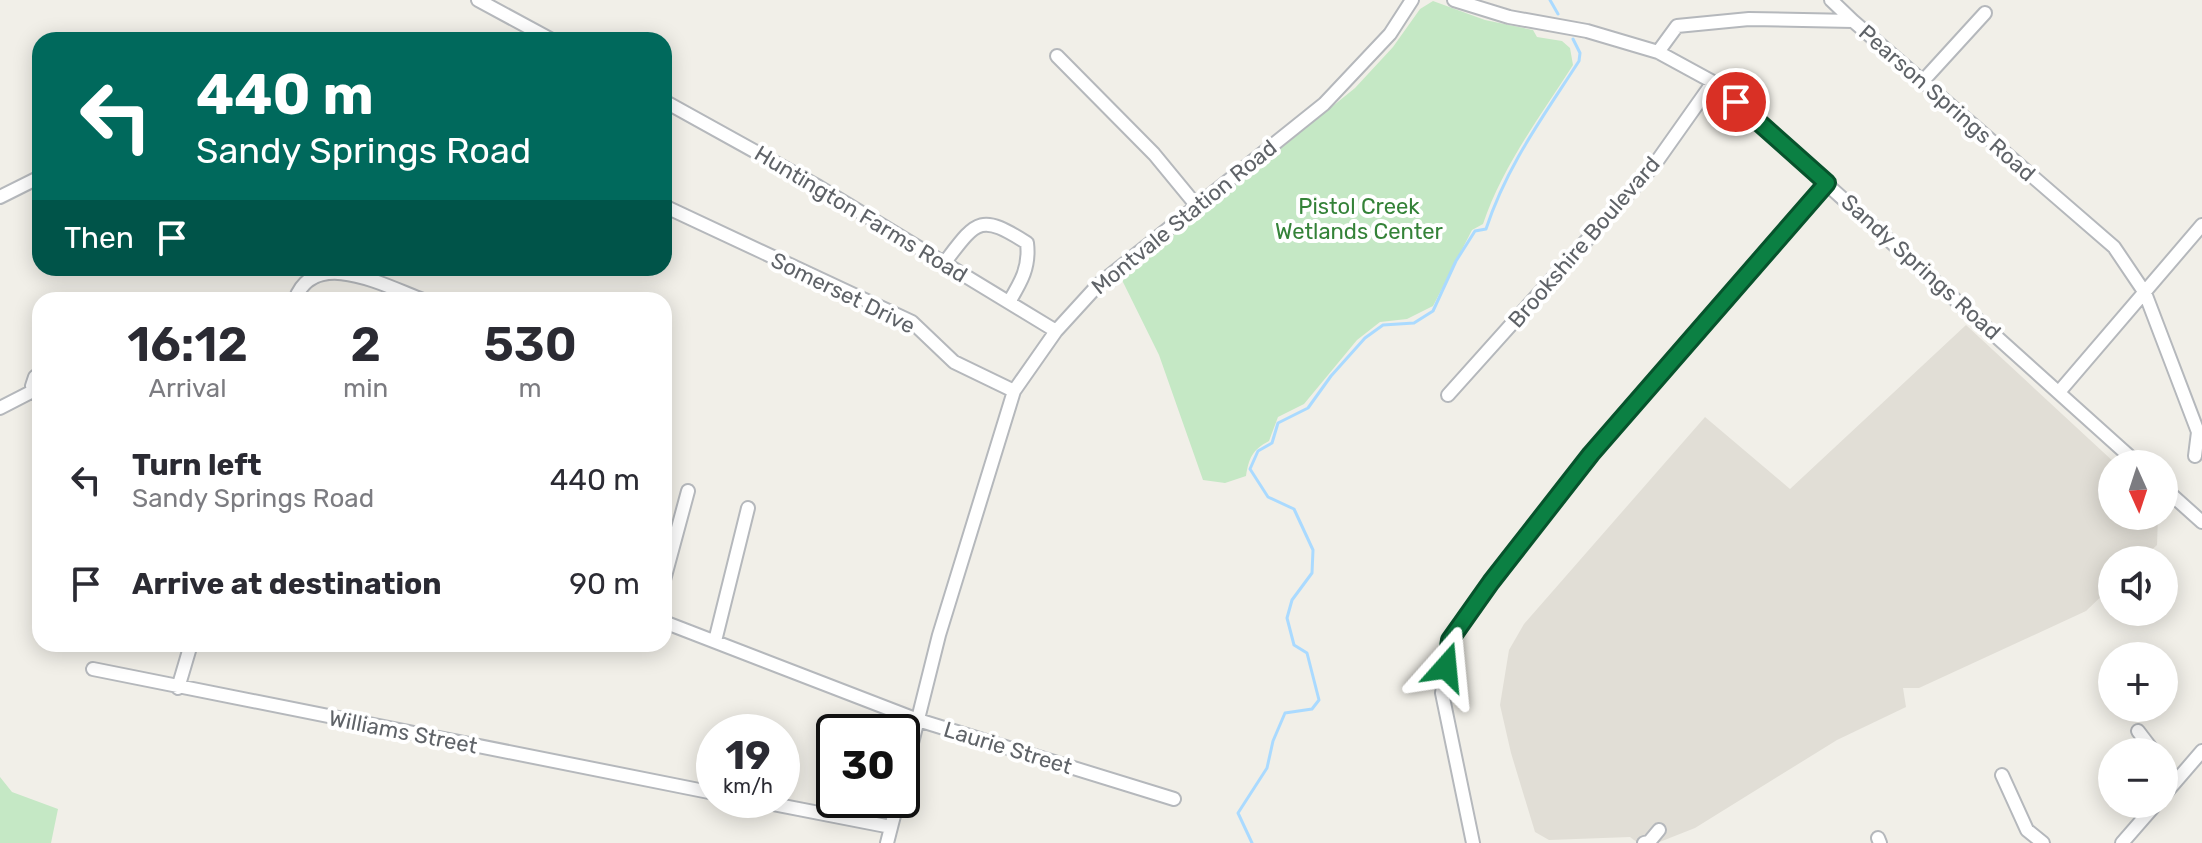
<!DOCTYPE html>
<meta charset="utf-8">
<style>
:root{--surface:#fff;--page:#f7f7f7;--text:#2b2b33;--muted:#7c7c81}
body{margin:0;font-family:Rubik,sans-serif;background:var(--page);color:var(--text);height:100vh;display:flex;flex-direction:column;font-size:30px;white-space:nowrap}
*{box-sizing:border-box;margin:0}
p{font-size:26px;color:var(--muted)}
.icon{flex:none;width:44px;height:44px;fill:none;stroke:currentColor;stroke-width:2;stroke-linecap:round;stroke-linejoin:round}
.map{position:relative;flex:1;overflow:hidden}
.side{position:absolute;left:32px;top:292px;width:640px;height:360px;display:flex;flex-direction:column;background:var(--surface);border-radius:24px;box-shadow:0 4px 20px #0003}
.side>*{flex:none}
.top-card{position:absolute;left:32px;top:32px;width:640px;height:244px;border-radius:24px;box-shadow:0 4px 20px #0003;background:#00695c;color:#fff;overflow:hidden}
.needle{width:52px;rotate:177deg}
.buttons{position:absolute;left:2098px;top:450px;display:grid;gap:16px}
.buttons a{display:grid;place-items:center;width:80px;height:80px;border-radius:50%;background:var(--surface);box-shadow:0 4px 20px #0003;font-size:40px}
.speed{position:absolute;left:696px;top:714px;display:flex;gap:16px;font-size:40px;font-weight:700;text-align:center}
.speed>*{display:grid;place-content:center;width:104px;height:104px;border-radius:50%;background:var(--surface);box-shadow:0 4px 20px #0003;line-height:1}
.speed small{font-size:20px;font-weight:400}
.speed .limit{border:4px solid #111;border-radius:12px;background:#fff;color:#111}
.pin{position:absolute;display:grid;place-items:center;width:68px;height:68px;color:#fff;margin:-34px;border:4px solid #fff;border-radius:50%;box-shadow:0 2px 8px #0007}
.me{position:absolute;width:88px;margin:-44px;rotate:18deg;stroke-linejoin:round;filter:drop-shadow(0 0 6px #0008)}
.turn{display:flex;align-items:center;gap:28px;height:168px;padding:0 32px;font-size:36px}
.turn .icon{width:104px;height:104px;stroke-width:2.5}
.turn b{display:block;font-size:56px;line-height:68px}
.then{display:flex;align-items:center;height:76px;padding:0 32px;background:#0003;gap:16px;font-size:30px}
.eta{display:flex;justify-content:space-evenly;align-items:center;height:136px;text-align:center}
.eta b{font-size:48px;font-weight:600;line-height:56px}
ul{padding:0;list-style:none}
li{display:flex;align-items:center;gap:24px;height:104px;padding:0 32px}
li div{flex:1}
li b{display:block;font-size:30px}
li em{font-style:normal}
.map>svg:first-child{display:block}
.education{fill:#e1ded6}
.green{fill:#c5e8c5}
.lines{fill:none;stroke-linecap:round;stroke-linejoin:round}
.stream{stroke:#aadaff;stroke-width:3}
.minor-casing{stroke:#b5b8bc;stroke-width:16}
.minor{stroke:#fff;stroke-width:12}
.route-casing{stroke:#07532c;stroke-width:20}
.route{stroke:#0b8043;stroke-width:14}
.labels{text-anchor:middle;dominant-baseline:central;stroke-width:8;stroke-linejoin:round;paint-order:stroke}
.street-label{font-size:22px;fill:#5f6368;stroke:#fff}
.park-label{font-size:22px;fill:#348238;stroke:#fff}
</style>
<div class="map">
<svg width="2202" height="843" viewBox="0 0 2202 843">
<rect width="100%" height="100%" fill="#f1efe8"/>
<path class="education" d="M1966 325 2116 464H2112V516H2158L2157 545 2141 560H2112V586L2086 611 1919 688H1903L1906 707 1837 740 1695 828 1657 843H1638L1630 837 1549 840 1535 832 1511 753 1500 705 1509 650 1524 624 1705 417 1790 489Z"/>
<path class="green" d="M1433 1 1485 20 1533 30 1537 37 1562 41 1570 48 1573 65C1540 117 1503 165 1483 224L1472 230 1433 306 1407 319 1380 322 1357 340 1304 404 1278 417 1269 441C1252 450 1249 458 1246 476L1225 483 1203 480 1159 355 1121 278 1355 88 1393 47 1420 9Z
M0 777 12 792 58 809 51 843H0Z"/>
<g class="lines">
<path class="stream" d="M1550 0 1558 14
M1252 843 1238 813 1267 768 1273 741 1285 713 1312 709 1319 700 1307 653 1294 645 1287 618 1292 600 1312 573 1313 550 1294 509 1268 497 1250 469 1258 451 1272 443 1278 423 1308 408 1331 376 1365 338 1383 325 1414 323 1433 311 1456 261 1475 231 1486 229C1507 165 1543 117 1579 61L1580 53 1573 39"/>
<g class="minor-casing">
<path id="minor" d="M478 0 552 40
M1454 0 1509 17 1587 31 1658 52 1713 82 2138 464
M1831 0 1853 21
M1658 52 1677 26 1749 19 1853 21 2114 247 2145 293 2198 432 2195 456
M1057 56 1154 154 1196 205
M1922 82 1985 13
M664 101 819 187 1056 331
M0 197 40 177
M664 206 912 322 954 362 1014 391
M945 262C977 220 980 213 1027 243 1030 267 1021 282 1009 302
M295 300C314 246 387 287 423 300
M40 373 35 377 32 386 40 397
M2059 392 2202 225
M1448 395 1655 164 1713 82
M0 408 33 391
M2164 488 2202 522
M664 580 688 491
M664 622 918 720 1174 799
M715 641 748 508
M93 669 714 793
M178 688 191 644
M2138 731 2154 752
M2164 765 2176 781
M2002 775 2027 830 2043 843
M902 783 939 635 1014 391 1056 331 1098 285 1324 104 1390 34 1412 0
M2164 795 2202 751
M752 800 891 827
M1878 838 1880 843
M887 843 898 800
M1473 843 1442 693 1450 640 1491 582 1591 454 1827 183
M1644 843 1649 842 1659 830
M2122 843 2156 804"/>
</g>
<use href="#minor" class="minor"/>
</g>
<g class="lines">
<g class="route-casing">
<path id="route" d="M1446 667 1450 640 1491 582 1591 454 1827 183 1736 102"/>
</g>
<use href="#route" class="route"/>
</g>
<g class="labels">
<g class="street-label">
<text transform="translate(1947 103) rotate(41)">Pearson Springs Road</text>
<text transform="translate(861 214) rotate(31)">Huntington Farms Road</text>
<text transform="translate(1184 217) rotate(-39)">Montvale Station Road</text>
<text transform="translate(1584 242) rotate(-49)">Brookshire Boulevard</text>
<text transform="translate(1921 267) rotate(42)">Sandy Springs Road</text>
<text transform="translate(843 293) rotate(26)">Somerset Drive</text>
<text transform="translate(403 732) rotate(11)">Williams Street</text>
<text transform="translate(1008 748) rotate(17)">Laurie Street</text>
</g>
<g class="park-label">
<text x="1359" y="206">Pistol Creek<tspan x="1359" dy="25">Wetlands Center</tspan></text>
</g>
</g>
</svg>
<div class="buttons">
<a><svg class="needle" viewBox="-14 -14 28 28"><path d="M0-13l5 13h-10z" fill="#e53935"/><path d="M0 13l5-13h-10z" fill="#7c7c81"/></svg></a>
<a><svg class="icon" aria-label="sound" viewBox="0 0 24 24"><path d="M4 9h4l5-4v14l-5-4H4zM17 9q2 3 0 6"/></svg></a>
<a>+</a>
<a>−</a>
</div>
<div class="speed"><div>19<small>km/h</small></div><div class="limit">30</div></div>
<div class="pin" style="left:1736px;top:102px;background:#d93025"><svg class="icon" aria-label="arrive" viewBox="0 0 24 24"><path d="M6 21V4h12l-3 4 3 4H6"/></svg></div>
<svg class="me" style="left:1446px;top:667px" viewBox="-20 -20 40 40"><path d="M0-17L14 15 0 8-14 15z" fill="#0b8043" stroke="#fff" stroke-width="4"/></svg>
<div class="top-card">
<div class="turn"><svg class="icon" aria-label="left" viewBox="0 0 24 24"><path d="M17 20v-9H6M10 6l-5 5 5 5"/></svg><div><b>440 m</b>Sandy Springs Road</div></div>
<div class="then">Then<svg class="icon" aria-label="arrive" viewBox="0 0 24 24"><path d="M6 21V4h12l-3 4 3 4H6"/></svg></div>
</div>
<section class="side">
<div class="eta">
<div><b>16:12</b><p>Arrival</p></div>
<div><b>2</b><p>min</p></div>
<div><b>530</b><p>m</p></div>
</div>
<ul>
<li><svg class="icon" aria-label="left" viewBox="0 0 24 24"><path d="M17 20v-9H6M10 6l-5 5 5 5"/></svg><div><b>Turn left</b><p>Sandy Springs Road</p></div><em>440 m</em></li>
<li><svg class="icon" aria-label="arrive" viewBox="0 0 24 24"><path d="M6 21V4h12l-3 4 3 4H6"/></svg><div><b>Arrive at destination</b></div><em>90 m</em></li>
</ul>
</section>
</div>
